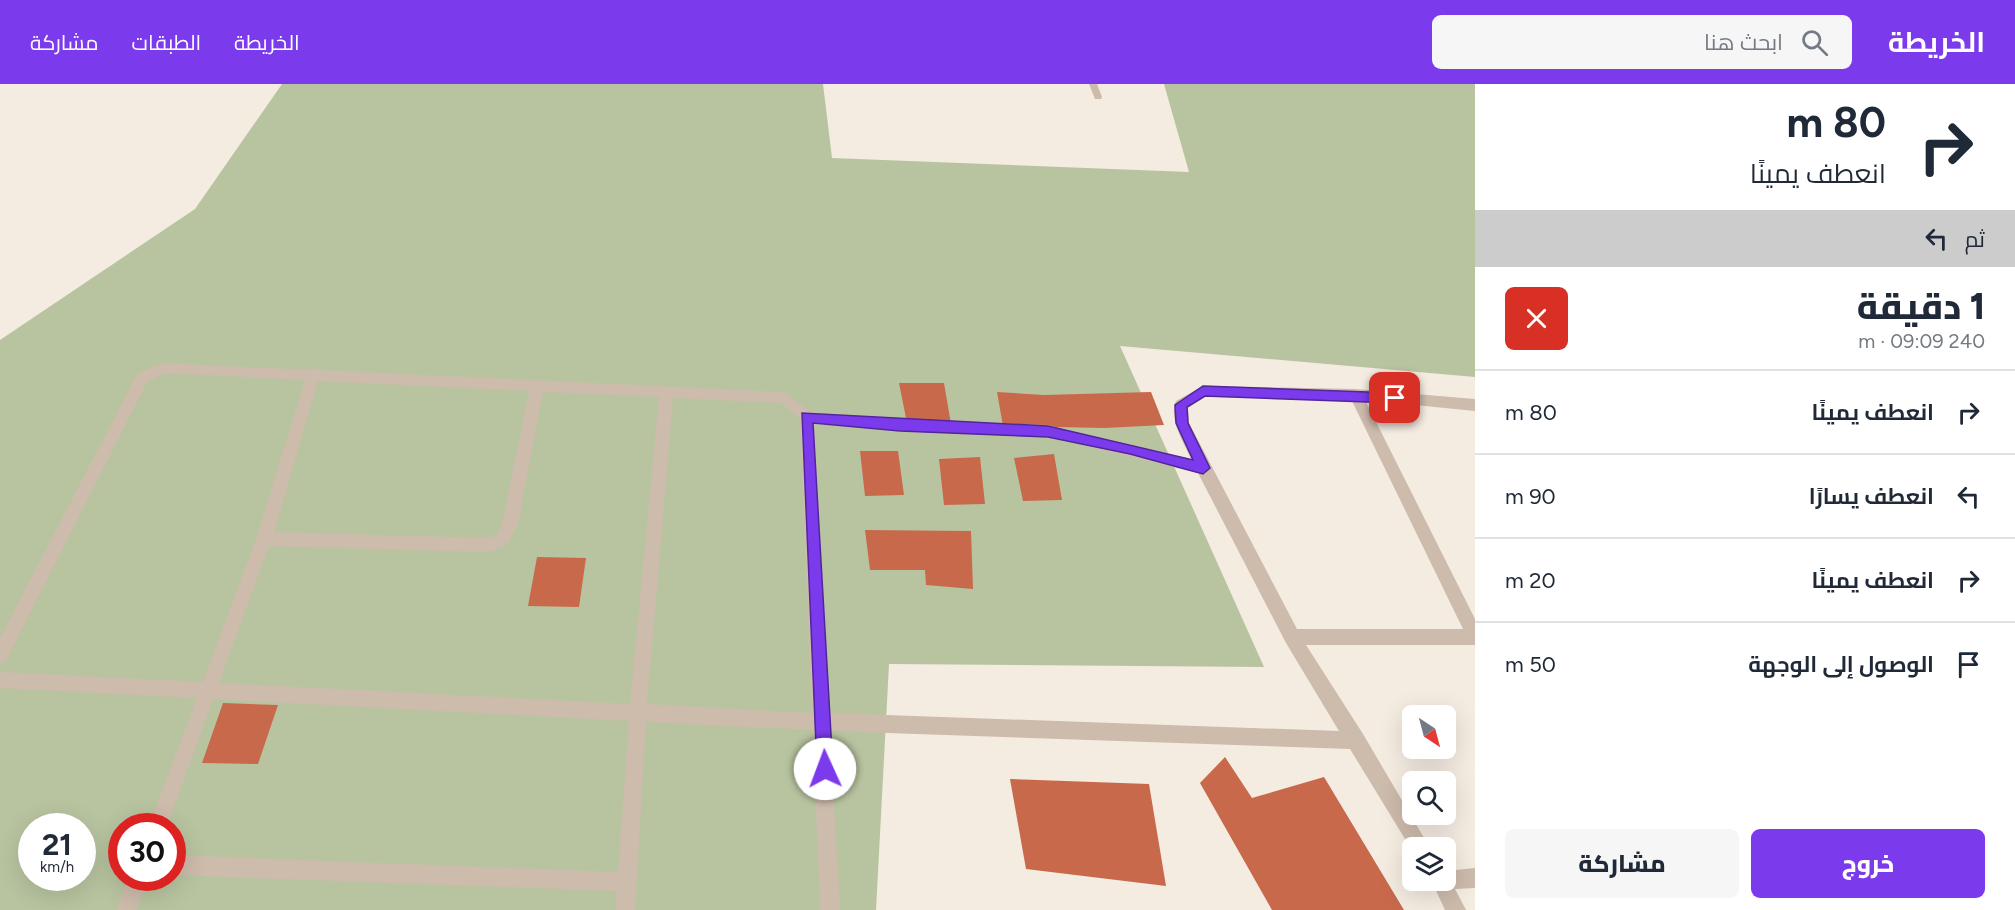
<!DOCTYPE html>
<html lang="ar">
<meta charset="utf-8">
<style>
:root{--surface:#fff;--page:#f6f6f7;--text:#1f2937;--muted:#747a83;--line:#e0e1e3;--accent:#7c3aed}
body{margin:0;font-family:Figtree,Cairo,sans-serif;background:var(--page);color:var(--text);direction:rtl;height:100vh;display:flex;flex-direction:column;font-size:22px;white-space:nowrap}
*{box-sizing:border-box;margin:0}
p{font-size:20px;color:var(--muted)}
.icon{flex:none;width:33px;height:33px;fill:none;stroke:currentColor;stroke-width:2;stroke-linecap:round;stroke-linejoin:round}
.map{position:relative;flex:1;overflow:hidden;direction:ltr}
.panel{display:flex;flex-direction:column;background:var(--surface);width:540px}
.panel>*{flex:none}
.hud{background:#fff;color:var(--text);overflow:hidden}
.needle{width:39px;rotate:144deg}
.tools{position:absolute;left:1402px;top:621px;display:grid;gap:12px}
.tools a{display:grid;place-items:center;width:54px;height:54px;border-radius:9px;background:var(--surface);box-shadow:0 6px 24px #0002;font-size:30px}
.speed{position:absolute;left:18px;top:729px;display:flex;gap:12px;font-size:30px;font-weight:700;text-align:center}
.speed>*{display:grid;place-content:center;width:78px;height:78px;border-radius:50%;background:var(--surface);box-shadow:0 6px 24px #0002;line-height:1}
.speed small{font-size:15px;font-weight:400}
.speed .limit{border:9px solid #d22;background:#fff;color:#111}
.pin{position:absolute;display:grid;place-items:center;width:51px;height:51px;color:#fff;margin:-26px;border-radius:12px;box-shadow:0 3px 9px #0006}
.me{position:absolute;width:66px;margin:-33px;rotate:358deg;stroke-linejoin:round;filter:drop-shadow(0 0 4px #0008)}
.turn{display:flex;align-items:center;gap:21px;height:126px;padding:0 30px;font-size:27px}
.turn .icon{width:78px;height:78px;stroke-width:2.5}
.turn b{display:block;font-size:42px;line-height:51px}
.then{display:flex;align-items:center;height:57px;padding:0 30px;background:#0003;gap:12px;font-size:22px}
.round{display:grid;place-items:center;flex:none;width:63px;height:63px;border-radius:9px;background:var(--page)}
.head{display:flex;align-items:center;justify-content:space-between;height:102px;padding:0 30px}
h1{font-size:36px;font-weight:800;line-height:45px}
.primary-button{display:flex;gap:12px;margin-top:auto;padding:12px 30px}
.primary-button a{flex:1;height:69px;border-radius:9px;background:var(--accent);color:#fff;font-size:24px;font-weight:800;line-height:69px;text-align:center}
.primary-button a+a{background:var(--page);color:var(--text)}
ul{padding:0;list-style:none}
li{display:flex;align-items:center;gap:18px;height:84px;padding:0 30px;border-top:2px solid var(--line)}
li div{flex:1}
li b{display:block;font-size:22px}
li em{font-style:normal}
header{display:flex;align-items:center;gap:36px;box-sizing:border-box;height:84px;padding:0 30px;background:var(--accent);color:#fff}
header strong{font-size:28px}
nav{display:flex;gap:33px;margin-inline-start:auto;font-size:21px}
.search{width:420px;height:54px;background:var(--page);display:flex;align-items:center;gap:15px;box-sizing:border-box;padding:0 21px;border-radius:9px;color:var(--muted);font-size:22px}
main{display:flex;flex:1;min-height:0}
.map>svg:first-child{display:block}
.green{fill:#b8c4a0;fill-rule:evenodd}
.building{fill:#c8694b}
.lines{fill:none;stroke-linecap:round;stroke-linejoin:round}
.lane{fill:#cdbbac;fill-rule:evenodd}
.street{fill:#cdbbac;fill-rule:evenodd}
.route{fill:#7c3aed;stroke:#51269a;stroke-width:1.5}
</style>
<header>
<strong>الخريطة</strong>
<div class="search"><svg class="icon" aria-label="search" viewBox="0 0 24 24"><circle cx="10" cy="10" r="6"/><path d="M15 15l6 6"/></svg>ابحث هنا</div>
<nav><a>الخريطة</a><a>الطبقات</a><a>مشاركة</a></nav>
</header>
<main>
<section class="panel">
<div class="hud">
<div class="turn"><svg class="icon" aria-label="right" viewBox="0 0 24 24"><path d="M7 20v-9h11M14 6l5 5-5 5"/></svg><div><b>80 m</b>انعطف يمينًا</div></div>
<div class="then">ثم<svg class="icon" aria-label="left" viewBox="0 0 24 24"><path d="M17 20v-9H6M10 6l-5 5 5 5"/></svg></div>
</div>
<div class="head"><div><h1>1 دقيقة</h1><p>240 m · 09:09</p></div><a class="round" style="background:#d93025;color:#fff"><svg class="icon" aria-label="close" viewBox="0 0 24 24"><path d="M6 6l12 12M18 6L6 18"/></svg></a></div>
<ul>
<li><svg class="icon" aria-label="right" viewBox="0 0 24 24"><path d="M7 20v-9h11M14 6l5 5-5 5"/></svg><div><b>انعطف يمينًا</b></div><em>80 m</em></li>
<li><svg class="icon" aria-label="left" viewBox="0 0 24 24"><path d="M17 20v-9H6M10 6l-5 5 5 5"/></svg><div><b>انعطف يسارًا</b></div><em>90 m</em></li>
<li><svg class="icon" aria-label="right" viewBox="0 0 24 24"><path d="M7 20v-9h11M14 6l5 5-5 5"/></svg><div><b>انعطف يمينًا</b></div><em>20 m</em></li>
<li><svg class="icon" aria-label="arrive" viewBox="0 0 24 24"><path d="M6 21V4h12l-3 4 3 4H6"/></svg><div><b>الوصول إلى الوجهة</b></div><em>50 m</em></li>
</ul>
<div class="primary-button"><a>خروج</a><a>مشاركة</a></div>
</section>
<div class="map">
<svg width="1475" height="826" viewBox="0 0 1475 826">
<rect width="100%" height="100%" fill="#f4ebe1"/>
<path class="green" d="M282 0H823L832 74 1189 88 1164 0H1475V293L1120 262 1264 583 889 580 876 826H0V256L195 125ZM32 742H82V794H32ZM122 742H172V794H122Z"/>
<path class="building" d="M899 299H944L951 340 906 334Z
M997 308 1044 311 1151 308 1164 341 1104 344 1003 342Z
M860 367H898L904 411 865 412Z
M1054 370 1062 416 1023 417 1014 374Z
M980 373 985 420 944 421 939 375Z
M865 446 971 447 973 505 926 501 925 486H870Z
M537 473 586 474 579 523 528 522Z
M223 619 278 621 258 680 202 679Z
M1225 673 1252 714 1324 693 1404 826H1272L1200 699Z
M1010 695 1149 700 1166 802 1026 785Z"/>
<g class="lines">
<path class="lane" d="M1089 0H1097L1102 13 1101 15H1095Z"/>
<path class="street" d="M162 279 309 286 314 284 319 286 784 308 810 328 900 336 1048 341 1191 375C1184 358 1168 336 1176 317L1203 302 1355 305 1475 315V327L1365 316 1475 535V561H1306L1363 650 1430 764H1413V768L1350 665 830 647 840 826H820L813 646 646 638 635 826H615L617 807 172 791V771L618 788 629 637 213 615 167 742H149L197 614 0 604V588L203 598 256 455 305 296 164 289 147 298 6 577 0 579V554L137 290ZM318 297 529 307 502 439 497 451 489 454 274 448ZM543 308 659 313 630 620 219 599 269 462 489 468 507 461 518 440ZM1205 313 1351 315 1463 545H1297L1189 339 1188 324ZM673 314 781 319 800 335 812 629 647 620ZM814 339 900 348 1048 353 1198 389 1286 559 1339 647 830 629Z
M1475 784V804L1455 805 1466 826H1445L1431 796H1446V787Z
M129 794H149L136 826H116Z"/>
</g>
<path class="route" d="M1203 302 1395 309 1401 314 1395 319 1205 312 1187 323 1188 339 1210 384 1203 390 1130 370 1048 353 900 347 813 339 833 685 830 691 825 693 819 691 817 685 802 329 1048 342 1193 376 1176 339 1175 321Z"/>
</svg>
<div class="tools">
<a><svg class="needle" viewBox="-14 -14 28 28"><path d="M0-13l5 13h-10z" fill="#e53935"/><path d="M0 13l5-13h-10z" fill="#747a83"/></svg></a>
<a><svg class="icon" aria-label="search" viewBox="0 0 24 24"><circle cx="10" cy="10" r="6"/><path d="M15 15l6 6"/></svg></a>
<a><svg class="icon" aria-label="layers" viewBox="0 0 24 24"><path d="M12 4l9 5-9 5-9-5zM3 14l9 5 9-5"/></svg></a>
</div>
<div class="speed"><div>21<small>km/h</small></div><div class="limit">30</div></div>
<div class="pin" style="left:1395px;top:314px;background:#d93025"><svg class="icon" aria-label="arrive" viewBox="0 0 24 24"><path d="M6 21V4h12l-3 4 3 4H6"/></svg></div>
<svg class="me" style="left:825px;top:685px" viewBox="-20 -20 40 40"><circle r="19" fill="#fff"/><path d="M0-13L10 11 0 6-10 11z" fill="#7c3aed"/></svg>
</div>
</main>
